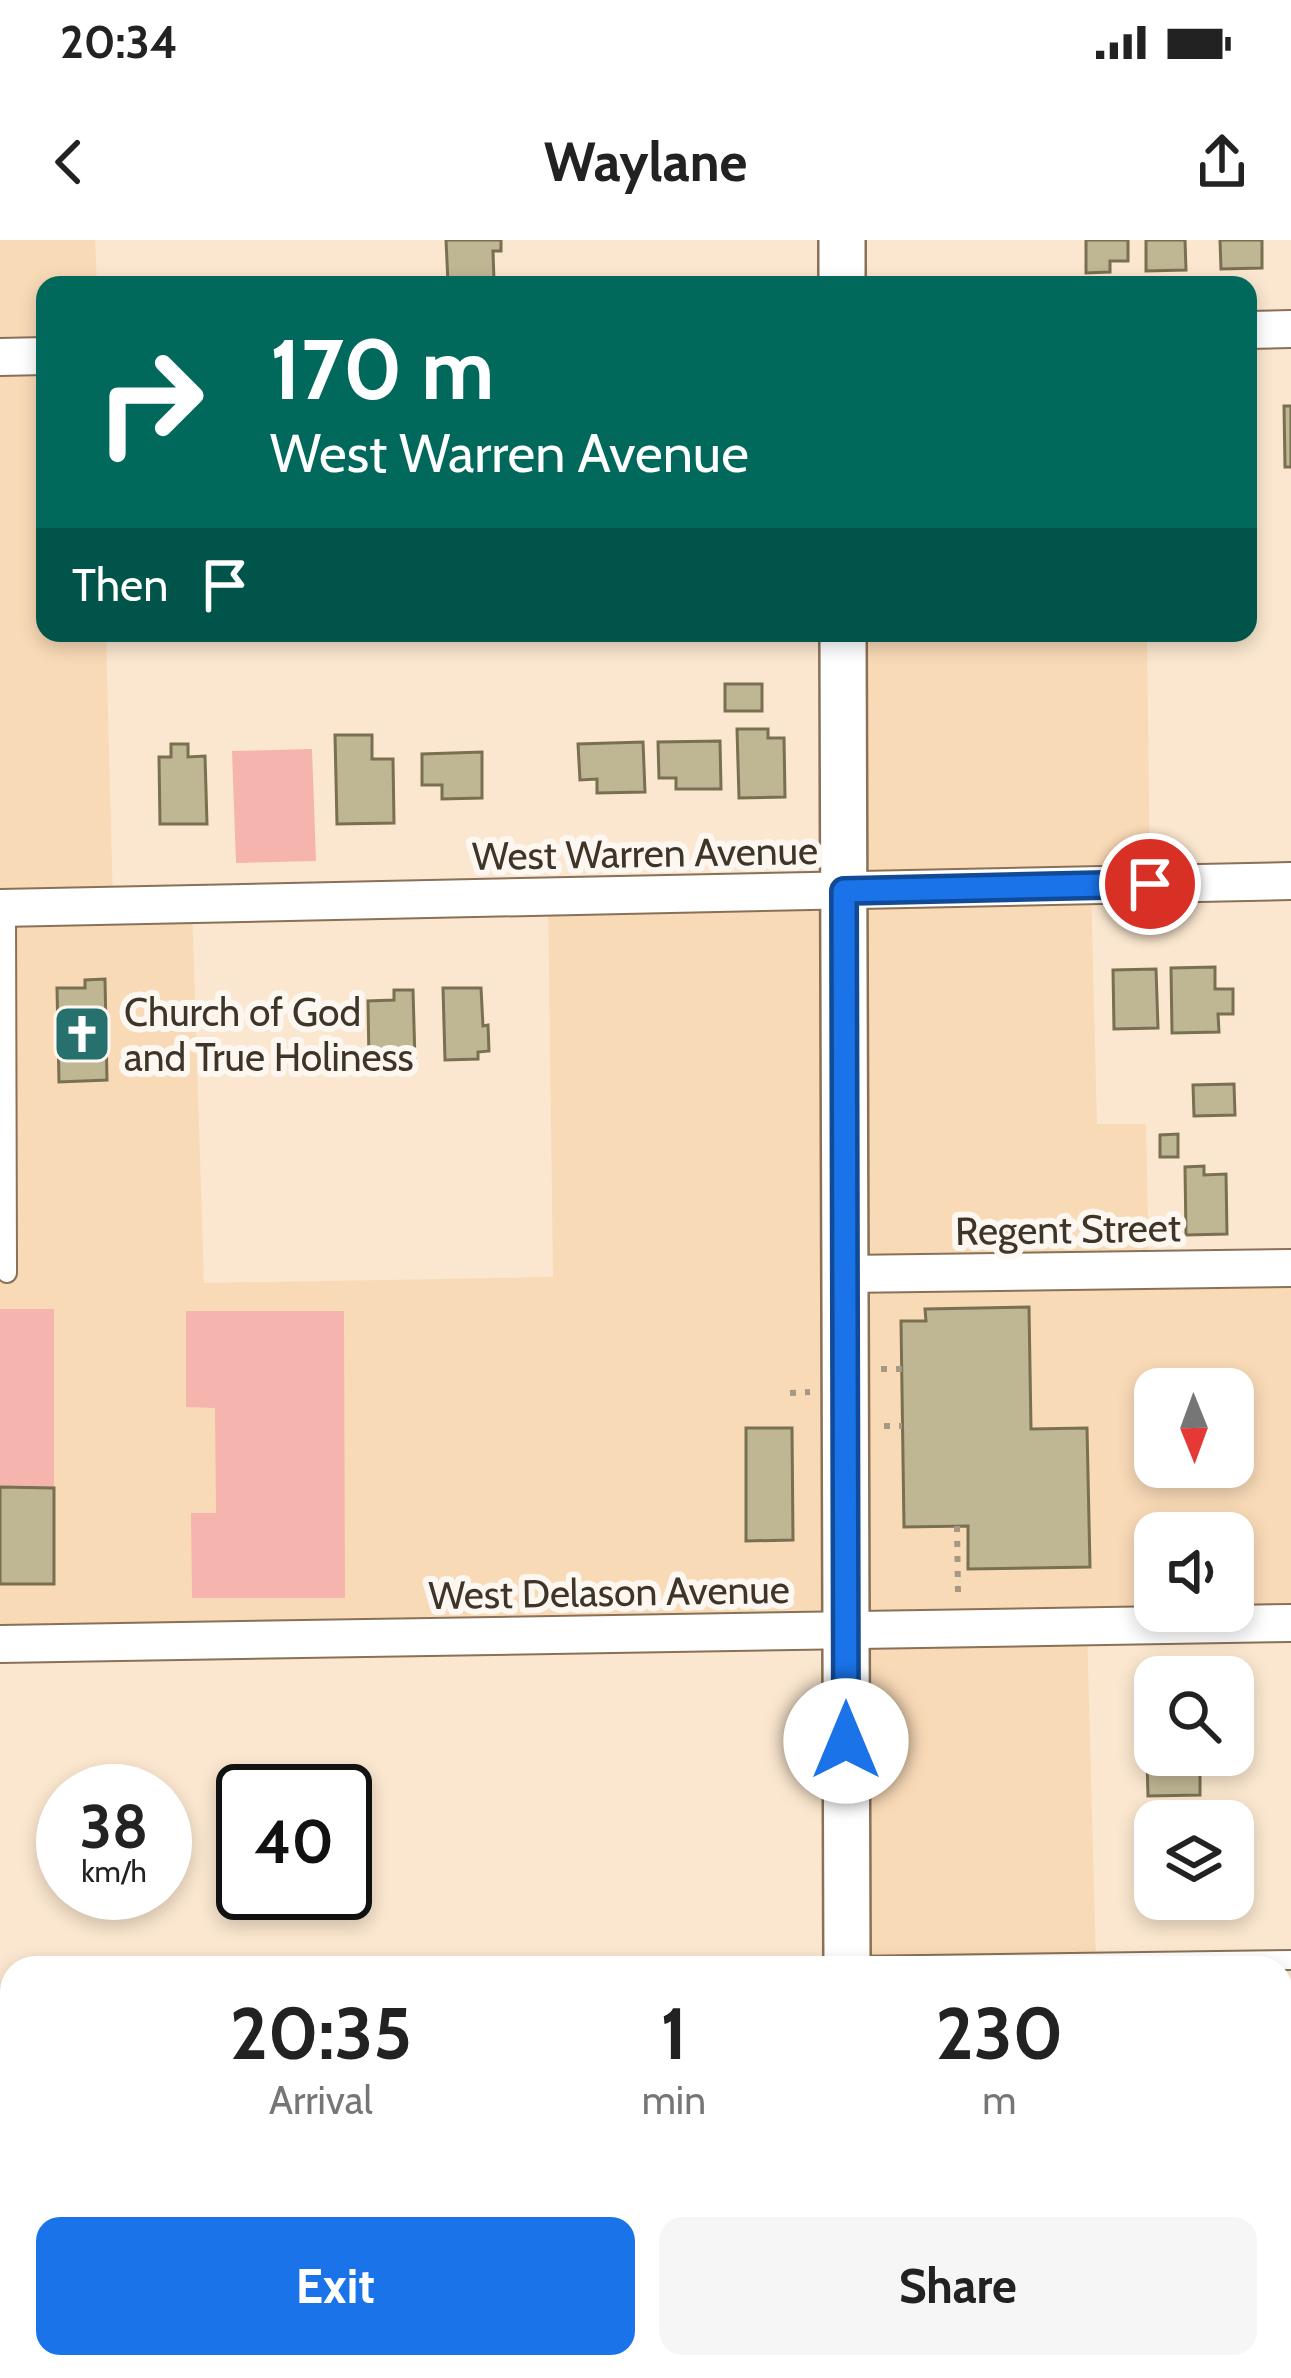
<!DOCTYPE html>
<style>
:root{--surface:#fff;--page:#f6f6f6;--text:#222;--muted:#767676;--accent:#1a73e8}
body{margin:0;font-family:Cabin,sans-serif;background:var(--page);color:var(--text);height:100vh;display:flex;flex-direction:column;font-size:45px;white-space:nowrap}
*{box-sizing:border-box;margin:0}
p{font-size:39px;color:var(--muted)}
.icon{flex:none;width:66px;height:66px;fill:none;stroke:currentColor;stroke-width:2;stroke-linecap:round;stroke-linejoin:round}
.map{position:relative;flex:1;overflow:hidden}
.panel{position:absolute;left:0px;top:1716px;width:1293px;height:423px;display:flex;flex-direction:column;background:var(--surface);border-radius:36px 36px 0 0;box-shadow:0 6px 18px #0003}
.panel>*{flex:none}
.top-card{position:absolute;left:36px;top:36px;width:1221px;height:366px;border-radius:24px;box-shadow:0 6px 18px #0003;background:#00695c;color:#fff;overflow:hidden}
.needle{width:78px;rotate:179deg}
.tools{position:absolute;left:1134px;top:1128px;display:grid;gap:24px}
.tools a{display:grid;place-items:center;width:120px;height:120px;border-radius:24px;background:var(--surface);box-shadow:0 6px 18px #0003;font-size:60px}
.speed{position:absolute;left:36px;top:1524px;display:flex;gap:24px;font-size:60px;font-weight:700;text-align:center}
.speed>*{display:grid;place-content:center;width:156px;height:156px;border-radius:50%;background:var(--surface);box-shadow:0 6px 18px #0003;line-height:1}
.speed small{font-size:30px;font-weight:400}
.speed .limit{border:6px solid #111;border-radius:18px;background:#fff;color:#111}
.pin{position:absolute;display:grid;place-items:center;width:102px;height:102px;color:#fff;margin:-51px;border:6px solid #fff;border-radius:50%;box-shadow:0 3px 12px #0007}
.me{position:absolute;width:132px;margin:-66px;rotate:0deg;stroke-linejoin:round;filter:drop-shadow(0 0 9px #0008)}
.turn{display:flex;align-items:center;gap:42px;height:252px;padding:0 36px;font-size:54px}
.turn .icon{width:156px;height:156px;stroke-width:2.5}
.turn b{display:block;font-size:84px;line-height:102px}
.then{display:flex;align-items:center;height:114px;padding:0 36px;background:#0003;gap:24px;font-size:45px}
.eta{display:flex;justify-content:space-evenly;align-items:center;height:204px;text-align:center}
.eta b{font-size:72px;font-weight:800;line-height:84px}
.cta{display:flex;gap:24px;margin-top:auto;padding:24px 36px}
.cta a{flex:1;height:138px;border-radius:24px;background:var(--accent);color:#fff;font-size:48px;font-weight:800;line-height:138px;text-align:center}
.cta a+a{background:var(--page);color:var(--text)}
.status{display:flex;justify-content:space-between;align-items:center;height:84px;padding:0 60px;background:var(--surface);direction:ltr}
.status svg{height:33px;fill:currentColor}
header{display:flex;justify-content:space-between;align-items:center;height:156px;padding:0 36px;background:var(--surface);font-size:54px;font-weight:800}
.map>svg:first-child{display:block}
.built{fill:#f9dab7;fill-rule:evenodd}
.grass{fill:#f6b4af}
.building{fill:#bfb694;stroke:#787050;stroke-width:3}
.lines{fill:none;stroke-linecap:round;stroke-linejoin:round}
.service-casing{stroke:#887156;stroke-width:22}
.minor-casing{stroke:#887156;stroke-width:40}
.tertiary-casing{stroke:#887156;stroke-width:50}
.path{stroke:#a79885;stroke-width:6;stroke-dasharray:6 9;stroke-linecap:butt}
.service{stroke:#fff;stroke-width:18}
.minor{stroke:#fff;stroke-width:36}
.tertiary{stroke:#fff;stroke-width:45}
.route-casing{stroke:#114b97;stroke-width:30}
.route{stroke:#1a73e8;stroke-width:21}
.labels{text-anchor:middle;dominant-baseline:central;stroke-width:12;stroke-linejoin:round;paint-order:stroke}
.street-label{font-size:39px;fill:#3e3428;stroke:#fcf7f1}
.poi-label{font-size:39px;fill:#3e3428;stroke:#fcf7f1;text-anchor:start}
</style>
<div class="status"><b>20:34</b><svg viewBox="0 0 49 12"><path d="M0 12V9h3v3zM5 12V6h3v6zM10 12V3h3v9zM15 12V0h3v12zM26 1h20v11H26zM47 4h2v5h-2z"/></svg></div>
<header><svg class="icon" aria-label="back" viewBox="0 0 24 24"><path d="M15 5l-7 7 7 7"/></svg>Waylane<svg class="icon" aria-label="share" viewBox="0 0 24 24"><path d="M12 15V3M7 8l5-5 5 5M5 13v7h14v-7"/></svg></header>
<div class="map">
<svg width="1291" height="2138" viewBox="0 0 1291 2138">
<rect width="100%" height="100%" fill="#fbe7cf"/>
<path class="built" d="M0 0H95L97 45H45V393H106L113 665 192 664 204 1043 553 1037 548 656 844 650 843 393H1147L1150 644 1091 646 1097 884H1146L1149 1030 1291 1028V1383L1087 1387 1096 1722 847 1726 846 1391 0 1404ZM1155 1149H1233V1227H1155ZM1155 1293H1233V1371H1155Z"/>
<path class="grass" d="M312 509 316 621 236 623 232 511Z
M0 1069H54V1248L0 1247Z
M186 1071H344L345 1358H192L191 1273H216L215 1168 186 1167Z"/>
<path class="building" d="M446 0H501V11H493L494 41 448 43Z
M1086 0H1128V21H1110V32L1086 33Z
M1146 0H1185L1186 30 1146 31Z
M1220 0H1262V28L1221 29Z
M1284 166H1291V227H1285Z
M725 444H762V471H725Z
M737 489H768V498H784L785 557 739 558Z
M335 495H372V519H393L394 583 337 584Z
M720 501 721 549H676V538H659L658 502Z
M643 502 645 552 597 553V539L580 540 578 504Z
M171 504H188V517L205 516 207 584H160L159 517H171Z
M482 512V558L442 559V545H422V514Z
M1215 727V749H1233V774H1218L1219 792 1172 793 1171 728Z
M1156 729 1158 788 1114 789 1113 730Z
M105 739 107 840 59 842 57 748H85V740Z
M443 748H481L483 786 488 785 489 811 478 812V819L445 820Z
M394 750H413L415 821H369L368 761 394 760Z
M1234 844 1235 875 1194 876 1193 845Z
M1178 894V917H1160V895Z
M1204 926V935L1226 934 1227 994 1186 995 1185 927Z
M1029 1067 1031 1189 1087 1188 1090 1327 968 1329V1286L904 1287 901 1081H926L925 1069Z
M746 1188H792L793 1300 746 1301Z
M0 1247 54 1248V1344H0Z
M1146 1486H1155V1515H1200V1555L1148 1556Z
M0 1867H12V1941H0Z
M52 2127H96V2138H52Z
M250 2127H294V2136L250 2138Z
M319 2127H362V2137L319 2138Z
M376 2127H422V2135L377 2138Z
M441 2127H486V2137H441Z
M628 2127H678V2138H628Z"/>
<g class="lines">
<g class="service-casing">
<path id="service" d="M6 668 7 1033
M847 1726 1291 1720"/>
</g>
<g class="minor-casing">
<path id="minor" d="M1248 90 1291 89
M0 117 45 116
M0 668 1291 641
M845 1034 1291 1028
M0 1404 1291 1383
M1281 1978H1291
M0 2001H12"/>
</g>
<g class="tertiary-casing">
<path id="tertiary" d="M842 0V45
M843 393 847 1728
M849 2127 850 2138"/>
</g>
<path class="path" d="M881 1129H902
M790 1153 810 1152
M884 1186H902
M957 1286 958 1352"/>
<use href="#service" class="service"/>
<use href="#minor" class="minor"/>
<use href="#tertiary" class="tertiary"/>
</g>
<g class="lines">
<g class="route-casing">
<path id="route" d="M846 1501 844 651 1150 644"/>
</g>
<use href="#route" class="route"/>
</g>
<defs>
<g id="church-square" transform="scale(3)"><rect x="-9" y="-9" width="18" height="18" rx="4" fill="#26716e" stroke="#fcf7f1"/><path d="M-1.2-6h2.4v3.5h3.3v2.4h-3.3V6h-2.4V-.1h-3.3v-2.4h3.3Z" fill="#fff"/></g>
</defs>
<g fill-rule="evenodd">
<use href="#church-square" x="82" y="794"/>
</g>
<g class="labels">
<g class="street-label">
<text transform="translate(645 613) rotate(-1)">West Warren Avenue</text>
<text transform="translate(1068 989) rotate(-1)">Regent Street</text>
<text transform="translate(609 1352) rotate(-1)">West Delason Avenue</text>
</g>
<g class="poi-label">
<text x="124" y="772">Church of God<tspan x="124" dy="45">and True Holiness</tspan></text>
</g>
</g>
</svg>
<div class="tools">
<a><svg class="needle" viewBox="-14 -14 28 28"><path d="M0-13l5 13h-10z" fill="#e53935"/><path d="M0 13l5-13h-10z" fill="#767676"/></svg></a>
<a><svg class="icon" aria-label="sound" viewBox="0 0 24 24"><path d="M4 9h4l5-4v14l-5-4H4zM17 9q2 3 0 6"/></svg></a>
<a><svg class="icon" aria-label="search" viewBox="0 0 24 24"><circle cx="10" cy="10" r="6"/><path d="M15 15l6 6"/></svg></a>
<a><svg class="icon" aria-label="layers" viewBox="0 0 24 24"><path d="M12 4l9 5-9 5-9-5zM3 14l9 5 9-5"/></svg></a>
</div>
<div class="speed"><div>38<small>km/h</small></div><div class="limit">40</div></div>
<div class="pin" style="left:1150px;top:644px;background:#d93025"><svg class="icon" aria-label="arrive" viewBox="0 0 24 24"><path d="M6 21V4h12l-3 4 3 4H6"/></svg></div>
<svg class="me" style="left:846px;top:1501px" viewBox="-20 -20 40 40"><circle r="19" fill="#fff"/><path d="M0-13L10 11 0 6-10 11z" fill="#1a73e8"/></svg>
<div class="top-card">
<div class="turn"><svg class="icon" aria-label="right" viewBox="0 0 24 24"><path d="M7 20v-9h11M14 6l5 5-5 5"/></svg><div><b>170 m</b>West Warren Avenue</div></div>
<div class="then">Then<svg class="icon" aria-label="arrive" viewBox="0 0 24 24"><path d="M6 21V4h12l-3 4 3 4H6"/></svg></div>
</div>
<section class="panel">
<div class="eta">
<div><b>20:35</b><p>Arrival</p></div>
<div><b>1</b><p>min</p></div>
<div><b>230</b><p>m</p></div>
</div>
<div class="cta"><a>Exit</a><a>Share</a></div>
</section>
</div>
